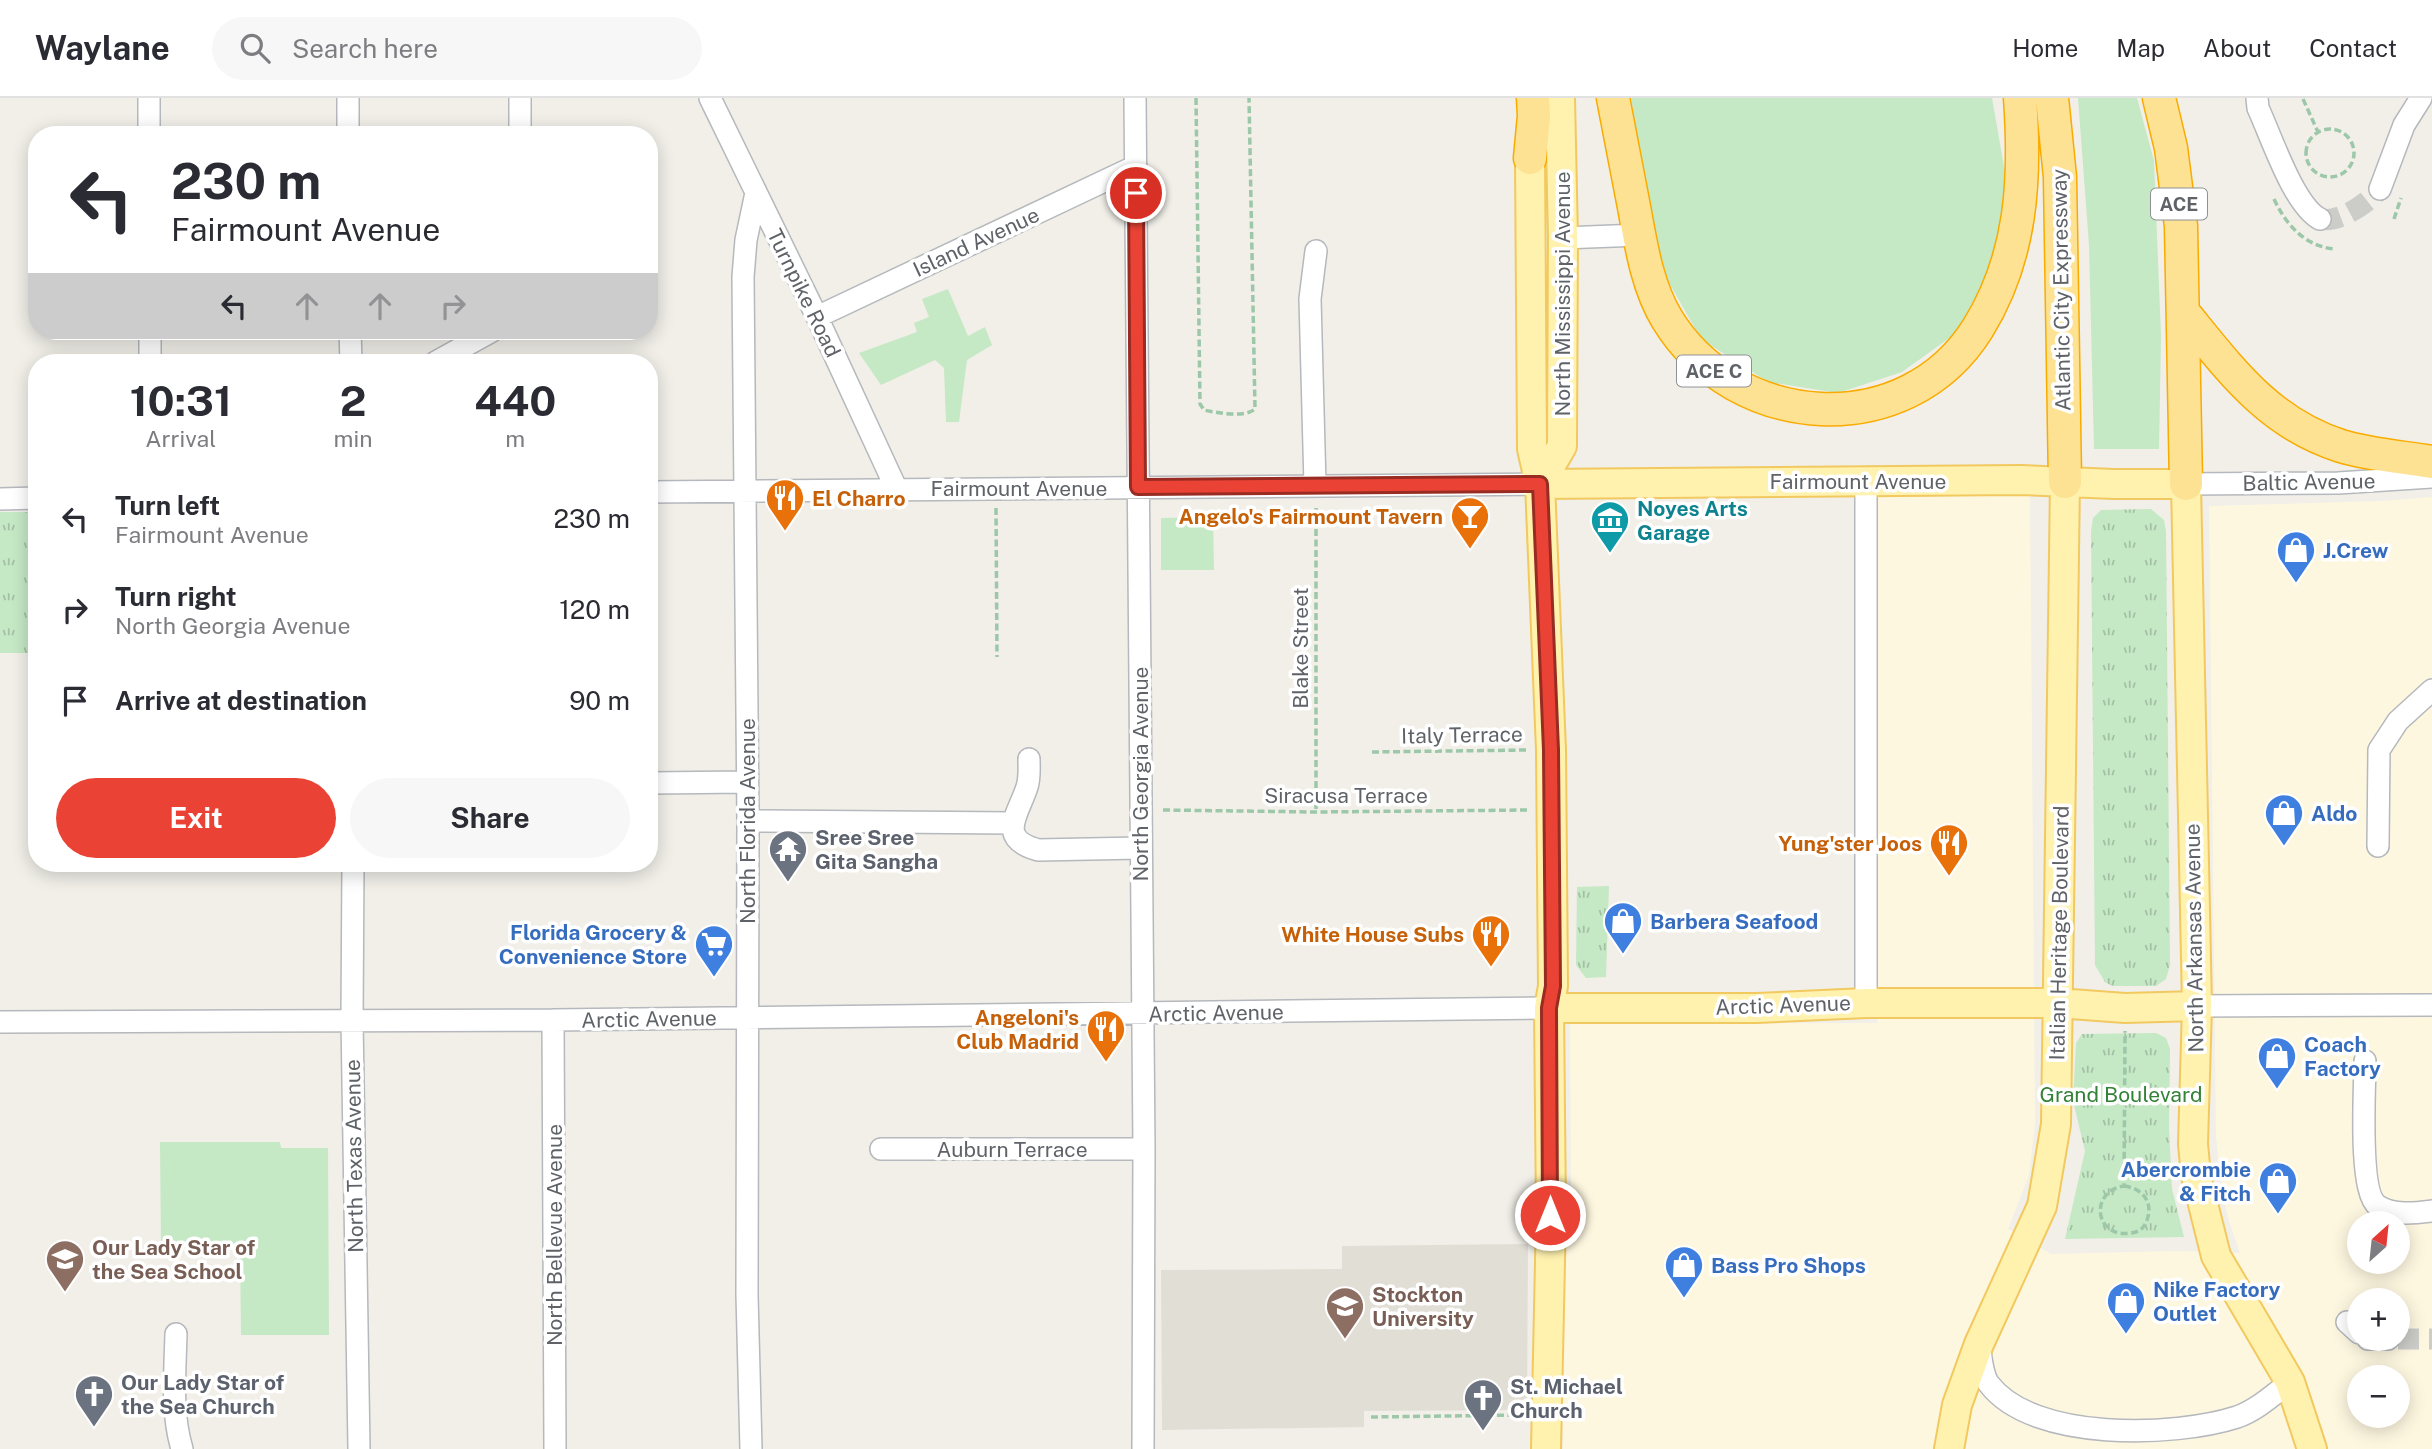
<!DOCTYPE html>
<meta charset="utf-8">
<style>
:root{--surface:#fff;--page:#f7f7f7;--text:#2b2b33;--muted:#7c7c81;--line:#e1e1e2;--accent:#ea4335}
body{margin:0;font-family:"Public Sans",sans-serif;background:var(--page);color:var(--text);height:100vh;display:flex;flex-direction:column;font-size:26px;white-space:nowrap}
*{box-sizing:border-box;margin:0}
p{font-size:23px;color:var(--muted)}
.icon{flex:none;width:38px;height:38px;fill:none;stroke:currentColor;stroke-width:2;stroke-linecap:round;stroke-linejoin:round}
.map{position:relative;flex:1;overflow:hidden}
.side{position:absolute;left:28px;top:256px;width:630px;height:518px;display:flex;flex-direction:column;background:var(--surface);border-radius:28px;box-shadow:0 4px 18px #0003}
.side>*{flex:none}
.guide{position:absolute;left:28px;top:28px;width:630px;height:214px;border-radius:28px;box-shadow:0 4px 18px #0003;background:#fff;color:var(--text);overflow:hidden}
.needle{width:46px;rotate:27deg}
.fabs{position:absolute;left:2347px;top:1113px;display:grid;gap:14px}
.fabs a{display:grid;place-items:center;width:63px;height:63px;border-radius:50%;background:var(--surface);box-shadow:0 4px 18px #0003;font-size:35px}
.pin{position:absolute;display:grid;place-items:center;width:60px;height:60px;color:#fff;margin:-30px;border:4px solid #fff;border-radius:50%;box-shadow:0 2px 7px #0007}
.me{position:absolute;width:77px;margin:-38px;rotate:0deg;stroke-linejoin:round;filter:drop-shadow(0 0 5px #0008)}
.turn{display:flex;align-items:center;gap:24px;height:147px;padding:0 28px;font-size:32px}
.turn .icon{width:91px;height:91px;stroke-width:2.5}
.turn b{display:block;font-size:49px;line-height:60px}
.lanes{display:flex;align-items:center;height:66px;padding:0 28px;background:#0003;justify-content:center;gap:35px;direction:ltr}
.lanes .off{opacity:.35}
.eta{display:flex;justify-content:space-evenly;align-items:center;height:119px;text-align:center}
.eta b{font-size:42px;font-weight:700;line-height:49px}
.primary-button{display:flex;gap:14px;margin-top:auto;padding:14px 28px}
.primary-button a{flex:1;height:80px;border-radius:42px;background:var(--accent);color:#fff;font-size:28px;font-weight:700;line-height:80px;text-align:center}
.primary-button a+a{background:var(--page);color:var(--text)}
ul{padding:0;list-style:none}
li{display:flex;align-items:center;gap:21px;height:91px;padding:0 28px}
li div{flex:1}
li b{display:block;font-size:26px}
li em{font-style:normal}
header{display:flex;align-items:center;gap:42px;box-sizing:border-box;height:98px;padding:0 35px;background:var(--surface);border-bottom:2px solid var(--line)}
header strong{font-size:33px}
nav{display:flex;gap:38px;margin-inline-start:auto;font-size:24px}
.search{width:490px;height:63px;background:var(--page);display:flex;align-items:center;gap:18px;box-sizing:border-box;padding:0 24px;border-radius:38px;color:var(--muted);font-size:26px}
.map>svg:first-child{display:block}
.commercial{fill:#fef7e0;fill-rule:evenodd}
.education{fill:#e1ded6}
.green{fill:#c5e8c5}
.park{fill:url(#park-tufts)}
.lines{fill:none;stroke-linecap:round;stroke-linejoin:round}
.minor-tunnel{stroke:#ccccc8;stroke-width:21;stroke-dasharray:21 10;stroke-linecap:butt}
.minor-casing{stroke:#b5b8bc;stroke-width:24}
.major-casing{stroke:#f2c960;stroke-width:32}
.highway-casing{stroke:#f9ab00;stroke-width:35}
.path{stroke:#9cc7a9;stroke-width:3.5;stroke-dasharray:7 3.5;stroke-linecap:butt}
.minor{stroke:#fff;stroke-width:21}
.major{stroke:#fff2af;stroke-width:28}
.highway{stroke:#fde293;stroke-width:32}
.route-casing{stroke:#982c22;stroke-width:18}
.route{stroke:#ea4335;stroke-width:12}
.labels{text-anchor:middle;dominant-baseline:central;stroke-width:7;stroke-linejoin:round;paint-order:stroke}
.shield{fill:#fff;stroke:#8f9295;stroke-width:2}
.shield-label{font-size:19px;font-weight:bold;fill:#5f6368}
.street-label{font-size:21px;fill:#5f6368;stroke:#fff}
.food-label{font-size:21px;font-weight:bold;fill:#c56008;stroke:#fff;text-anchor:end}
.culture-label{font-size:21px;font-weight:bold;fill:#0d838f;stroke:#fff;text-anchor:start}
.shop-label{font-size:21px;font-weight:bold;fill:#366cbe;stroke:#fff;text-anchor:start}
.worship-label{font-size:21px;font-weight:bold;fill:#5b616d;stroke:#fff;text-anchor:start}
.park-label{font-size:21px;fill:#348238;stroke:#fff}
.education-label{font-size:21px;font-weight:bold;fill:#785e54;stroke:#fff;text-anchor:start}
</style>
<header>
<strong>Waylane</strong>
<div class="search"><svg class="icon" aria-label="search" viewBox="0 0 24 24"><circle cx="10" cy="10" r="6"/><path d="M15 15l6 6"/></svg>Search here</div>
<nav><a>Home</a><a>Map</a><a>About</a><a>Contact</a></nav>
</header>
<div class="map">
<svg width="2432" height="1351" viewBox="0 0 2432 1351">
<defs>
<pattern id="park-tufts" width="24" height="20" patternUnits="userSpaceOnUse" patternTransform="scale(1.75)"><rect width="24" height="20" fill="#c5e8c5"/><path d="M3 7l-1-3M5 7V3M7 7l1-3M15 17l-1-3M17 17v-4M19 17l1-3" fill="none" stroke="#a3c0a4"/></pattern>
</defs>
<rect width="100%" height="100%" fill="#f1efe8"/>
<path class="commercial" d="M2030 397 2035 1025 2029 1077 2008 1131 2051 1156 2177 1153 2240 1155 2229 1123 2222 1093 2216 1038 2209 408 2383 403 2432 399V1351H1563L1561 1170 1571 1095 1570 926 1877 925 1871 399ZM2359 1125H2398V1164H2359ZM2359 1202H2398V1241H2359ZM2359 1279H2398V1318H2359Z"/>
<path class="education" d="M1528 1146 1527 1312 1364 1313V1329L1162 1332 1161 1172 1342 1171V1148Z"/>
<path class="green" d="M1631 0H1992L2007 86 1995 164 1955 236 1902 274 1838 295 1768 284 1701 241 1659 167Z
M2078 0H2137L2154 63 2161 238 2159 351H2094L2089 147Z
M948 191 968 238 985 229 992 247 967 262 959 324H946L944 270 935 262 881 287 859 255 917 234 914 225 929 219 922 201Z
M1213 419 1214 472H1161V420Z
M160 1044H280L281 1050H328L329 1237H241L240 1147 161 1148Z"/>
<path class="park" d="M2151 411 2164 422 2166 433 2170 867 2166 881 2156 888H2112L2105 884 2095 867 2091 433 2093 420 2101 412Z
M0 414H37V555H0Z
M1609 788 1606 879 1586 880 1576 867 1577 789Z
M2156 935 2166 940 2170 951 2169 1030 2172 1091 2184 1139 2065 1141 2085 1053 2073 1003 2076 945 2082 936Z"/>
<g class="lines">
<path class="minor-tunnel" d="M2320 121C2338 126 2368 105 2380 91
M2398 1241H2432"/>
<g class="minor-casing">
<path id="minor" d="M149 0V37
M348 0V37
M520 0V37
M710 0 817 219 896 390
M1135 0 1144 1051 1143 1351
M2257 0 2258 10C2271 38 2294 108 2320 121
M2380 91 2404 27 2421 0
M1563 140 1639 137
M817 219 1136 68
M150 233V264
M350 233 351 264
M436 264 492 233
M1866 384V905
M2186 386 2338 385 2432 379
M1315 387 1310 201 1316 153
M649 394 1540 386
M0 401 37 400
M1029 661C1029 670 1030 680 1027 689 1018 717 996 740 1038 752L1140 750
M649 685 747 684
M748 723 1012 725
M2378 748 2379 652 2398 623 2432 592
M353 765 352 922 359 1351
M2197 908 2432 907
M553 922 555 1351
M0 924 553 922 1549 910
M2365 963C2365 990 2358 1094 2378 1108 2393 1118 2416 1115 2432 1113
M881 1051H1144
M2347 1224 2359 1235
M176 1236C175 1275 171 1314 182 1351
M2368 1241H2388
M1979 1246C1981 1258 1982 1277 1989 1286 2033 1344 2175 1339 2237 1319 2257 1312 2274 1296 2290 1284
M751 1351 747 1197 748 723 743 179 746 142 756 95"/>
</g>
<g class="major-casing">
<path id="major" d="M1530 60 1532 351 1540 386 1551 652 1553 888 1549 910 1551 1117 1546 1351
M1540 386 2020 382 2114 386H2186L2197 908 2193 1046 2196 1078 2216 1158 2290 1284 2312 1351
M1540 386 1562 348 1563 140 1560 0
M1549 910H1756L1866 905H2057L2125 910 2197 908
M1949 1351 1957 1307 1979 1246 2042 1108 2056 1026 2065 384"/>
</g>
<g class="highway-casing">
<path id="highway" d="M1613 0C1620 36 1627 73 1634 109 1641 147 1647 188 1667 221 1735 333 1906 346 1978 230 2022 159 2026 81 2020 0
M2052 0 2060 79 2065 384
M2159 0 2171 50 2181 128 2186 386
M1530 60 1534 18 1533 0
M2183 214C2230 271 2268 325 2341 348 2371 357 2402 359 2432 364"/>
</g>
<path class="path" d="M1196 0 1200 306 1204 312C1218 315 1244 320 1255 311L1249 0
M2303 1 2318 34
M2306 55a24 24 0 1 1 48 0a24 24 0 1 1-48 0Z
M2274 101C2286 127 2305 148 2334 151
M2394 121 2401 100
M996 410 997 559
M1316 410V714
M1372 654 1528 652
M1163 712 1316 714 1529 712
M2124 1088C2141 1090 2154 1103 2147 1122 2144 1130 2140 1134 2131 1135 2094 1141 2089 1093 2124 1088L2125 933
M1371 1319 1523 1317"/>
<use href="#minor" class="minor"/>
<use href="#major" class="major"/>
<use href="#highway" class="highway"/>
</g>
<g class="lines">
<g class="route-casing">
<path id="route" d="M1136 95 1138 389 1540 386 1551 652 1553 888 1549 910 1550 1117"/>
</g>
<use href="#route" class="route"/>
</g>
<defs>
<g id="restaurant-pin" transform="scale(2.0125)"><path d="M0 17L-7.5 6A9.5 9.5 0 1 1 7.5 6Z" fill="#e8710a" stroke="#fff"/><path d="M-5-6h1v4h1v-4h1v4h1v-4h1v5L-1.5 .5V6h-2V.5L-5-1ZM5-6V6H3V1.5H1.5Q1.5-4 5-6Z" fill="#fff"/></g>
<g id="bar-pin" transform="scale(2.0125)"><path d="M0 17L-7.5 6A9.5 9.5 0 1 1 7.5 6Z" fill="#e8710a" stroke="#fff"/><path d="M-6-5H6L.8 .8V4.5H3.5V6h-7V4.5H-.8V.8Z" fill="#fff"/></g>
<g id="museum-pin" transform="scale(2.0125)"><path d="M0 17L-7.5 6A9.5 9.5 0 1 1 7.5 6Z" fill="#0f9aa8" stroke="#fff"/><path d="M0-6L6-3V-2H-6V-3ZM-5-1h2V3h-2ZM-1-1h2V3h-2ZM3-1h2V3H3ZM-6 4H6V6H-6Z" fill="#fff"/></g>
<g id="shop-pin" transform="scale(2.0125)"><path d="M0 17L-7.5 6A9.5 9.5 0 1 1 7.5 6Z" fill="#3f7fe0" stroke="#fff"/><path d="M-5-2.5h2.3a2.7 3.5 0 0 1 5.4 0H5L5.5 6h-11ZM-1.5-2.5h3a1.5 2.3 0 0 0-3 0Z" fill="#fff"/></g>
<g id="temple-pin" transform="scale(2.0125)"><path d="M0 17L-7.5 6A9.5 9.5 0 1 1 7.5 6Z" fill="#6b7280" stroke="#fff"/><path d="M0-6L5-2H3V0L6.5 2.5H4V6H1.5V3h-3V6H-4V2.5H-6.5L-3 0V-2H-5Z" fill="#fff"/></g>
<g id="supermarket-pin" transform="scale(2.0125)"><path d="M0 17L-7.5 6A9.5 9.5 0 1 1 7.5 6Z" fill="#3f7fe0" stroke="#fff"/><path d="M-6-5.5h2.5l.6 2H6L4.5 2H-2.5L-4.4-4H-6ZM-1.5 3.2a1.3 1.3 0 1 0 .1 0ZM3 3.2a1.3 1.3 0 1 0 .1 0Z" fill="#fff"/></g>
<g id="school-pin" transform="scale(2.0125)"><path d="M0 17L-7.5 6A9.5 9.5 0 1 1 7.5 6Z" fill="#8d6e63" stroke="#fff"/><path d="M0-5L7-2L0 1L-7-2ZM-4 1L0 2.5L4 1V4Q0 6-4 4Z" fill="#fff"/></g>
<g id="university-pin" transform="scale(2.0125)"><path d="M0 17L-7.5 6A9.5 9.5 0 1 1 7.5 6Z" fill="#8d6e63" stroke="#fff"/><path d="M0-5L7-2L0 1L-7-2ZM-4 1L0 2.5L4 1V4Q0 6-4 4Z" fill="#fff"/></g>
<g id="church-pin" transform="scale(2.0125)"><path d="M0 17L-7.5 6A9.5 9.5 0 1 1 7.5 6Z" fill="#6b7280" stroke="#fff"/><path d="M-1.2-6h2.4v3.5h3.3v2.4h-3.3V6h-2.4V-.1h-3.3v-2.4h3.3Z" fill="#fff"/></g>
</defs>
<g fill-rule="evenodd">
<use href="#restaurant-pin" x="785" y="400"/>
<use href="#bar-pin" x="1470" y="418"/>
<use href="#museum-pin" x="1610" y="422"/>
<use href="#shop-pin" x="2296" y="452"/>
<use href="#shop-pin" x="2284" y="715"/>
<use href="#restaurant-pin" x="1949" y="745"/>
<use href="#temple-pin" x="788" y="751"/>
<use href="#shop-pin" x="1623" y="823"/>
<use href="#restaurant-pin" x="1491" y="836"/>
<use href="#supermarket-pin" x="714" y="846"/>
<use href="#restaurant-pin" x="1106" y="931"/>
<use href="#shop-pin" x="2277" y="958"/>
<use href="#shop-pin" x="2278" y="1083"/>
<use href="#school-pin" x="65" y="1161"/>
<use href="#shop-pin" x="1684" y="1167"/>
<use href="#shop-pin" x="2126" y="1203"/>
<use href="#university-pin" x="1345" y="1208"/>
<use href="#church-pin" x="94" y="1296"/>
<use href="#church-pin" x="1483" y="1300"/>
</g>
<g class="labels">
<g class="shield">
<rect x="2151" y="90.5" width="56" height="31" rx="5"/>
<rect x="1677" y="257.5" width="74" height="31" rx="5"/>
</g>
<g class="shield-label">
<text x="2179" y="106">ACE</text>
<text x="1714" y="273">ACE C</text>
</g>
<g class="street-label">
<text transform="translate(976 144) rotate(-25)">Island Avenue</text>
<text transform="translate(2061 192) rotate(-91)">Atlantic City Expressway</text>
<text transform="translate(804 195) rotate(64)">Turnpike Road</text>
<text transform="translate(1562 196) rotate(-90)">North Mississippi Avenue</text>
<text x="1858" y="383">Fairmount Avenue</text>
<text transform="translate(2309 384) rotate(-1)">Baltic Avenue</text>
<text x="1019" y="390">Fairmount Avenue</text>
<text transform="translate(1300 550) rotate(-90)">Blake Street</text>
<text transform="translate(1462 637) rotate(-1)">Italy Terrace</text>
<text transform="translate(1140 676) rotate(-90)">North Georgia Avenue</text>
<text x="1346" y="697">Siracusa Terrace</text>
<text transform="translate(747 723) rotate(-90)">North Florida Avenue</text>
<text transform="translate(2059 835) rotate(-89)">Italian Heritage Boulevard</text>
<text transform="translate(2194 840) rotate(-91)">North Arkansas Avenue</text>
<text transform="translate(1783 907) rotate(-2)">Arctic Avenue</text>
<text transform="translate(1216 915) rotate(-1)">Arctic Avenue</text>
<text transform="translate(649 921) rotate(-1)">Arctic Avenue</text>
<text x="1012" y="1051">Auburn Terrace</text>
<text transform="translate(354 1058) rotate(-91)">North Texas Avenue</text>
<text transform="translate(554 1137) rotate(-90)">North Bellevue Avenue</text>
</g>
<g class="food-label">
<text x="812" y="400" text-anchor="start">El Charro</text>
<text x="1443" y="418">Angelo's Fairmount Tavern</text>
<text x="1922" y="745">Yung'ster Joos</text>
<text x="1464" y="836">White House Subs</text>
<text x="1079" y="919">Angeloni's<tspan x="1079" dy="24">Club Madrid</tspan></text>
</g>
<g class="culture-label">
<text x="1637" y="410">Noyes Arts<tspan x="1637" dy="24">Garage</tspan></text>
</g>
<g class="shop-label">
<text x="2323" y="452">J.Crew</text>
<text x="2311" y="715">Aldo</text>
<text x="1650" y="823">Barbera Seafood</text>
<text x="687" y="834" text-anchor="end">Florida Grocery &amp;<tspan x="687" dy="24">Convenience Store</tspan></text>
<text x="2304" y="946">Coach<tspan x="2304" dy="24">Factory</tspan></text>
<text x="2251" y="1071" text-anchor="end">Abercrombie<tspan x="2251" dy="24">&amp; Fitch</tspan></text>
<text x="1711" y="1167">Bass Pro Shops</text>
<text x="2153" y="1191">Nike Factory<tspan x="2153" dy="24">Outlet</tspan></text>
</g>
<g class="worship-label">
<text x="815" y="739">Sree Sree<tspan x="815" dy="24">Gita Sangha</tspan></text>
<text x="121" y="1284">Our Lady Star of<tspan x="121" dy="24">the Sea Church</tspan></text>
<text x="1510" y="1288">St. Michael<tspan x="1510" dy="24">Church</tspan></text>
</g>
<g class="park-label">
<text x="2121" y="996">Grand Boulevard</text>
</g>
<g class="education-label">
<text x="92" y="1149">Our Lady Star of<tspan x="92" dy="24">the Sea School</tspan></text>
<text x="1372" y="1196">Stockton<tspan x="1372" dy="24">University</tspan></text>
</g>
</g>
</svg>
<div class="fabs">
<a><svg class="needle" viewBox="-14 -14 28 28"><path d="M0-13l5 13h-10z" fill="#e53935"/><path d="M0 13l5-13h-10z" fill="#7c7c81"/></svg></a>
<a>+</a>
<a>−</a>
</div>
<div class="pin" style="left:1136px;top:95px;background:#d93025"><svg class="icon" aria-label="arrive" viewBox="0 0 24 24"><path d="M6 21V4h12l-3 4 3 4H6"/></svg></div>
<svg class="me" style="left:1550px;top:1117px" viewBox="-20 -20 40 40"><circle r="17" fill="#ea4335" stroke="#fff" stroke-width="3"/><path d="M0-11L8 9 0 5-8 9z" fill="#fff"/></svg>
<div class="guide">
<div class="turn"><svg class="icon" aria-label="left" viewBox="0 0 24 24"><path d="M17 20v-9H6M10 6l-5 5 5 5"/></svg><div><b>230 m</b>Fairmount Avenue</div></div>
<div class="lanes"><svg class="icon" aria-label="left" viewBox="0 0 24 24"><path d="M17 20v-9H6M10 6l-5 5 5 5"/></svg><svg class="icon off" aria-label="ahead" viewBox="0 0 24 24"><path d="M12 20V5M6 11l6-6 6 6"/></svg><svg class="icon off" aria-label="ahead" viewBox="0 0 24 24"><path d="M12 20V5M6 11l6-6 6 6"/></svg><svg class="icon off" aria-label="right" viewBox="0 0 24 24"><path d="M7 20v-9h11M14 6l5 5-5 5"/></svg></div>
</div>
<section class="side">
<div class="eta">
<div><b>10:31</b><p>Arrival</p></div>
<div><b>2</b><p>min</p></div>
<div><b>440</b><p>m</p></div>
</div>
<ul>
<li><svg class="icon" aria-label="left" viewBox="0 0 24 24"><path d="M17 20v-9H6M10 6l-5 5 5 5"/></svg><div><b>Turn left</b><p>Fairmount Avenue</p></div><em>230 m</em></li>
<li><svg class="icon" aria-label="right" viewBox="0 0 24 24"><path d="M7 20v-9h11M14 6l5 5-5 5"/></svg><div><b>Turn right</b><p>North Georgia Avenue</p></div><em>120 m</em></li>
<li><svg class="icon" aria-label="arrive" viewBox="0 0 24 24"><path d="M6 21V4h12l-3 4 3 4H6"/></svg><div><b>Arrive at destination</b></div><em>90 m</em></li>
</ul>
<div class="primary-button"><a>Exit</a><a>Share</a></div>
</section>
</div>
